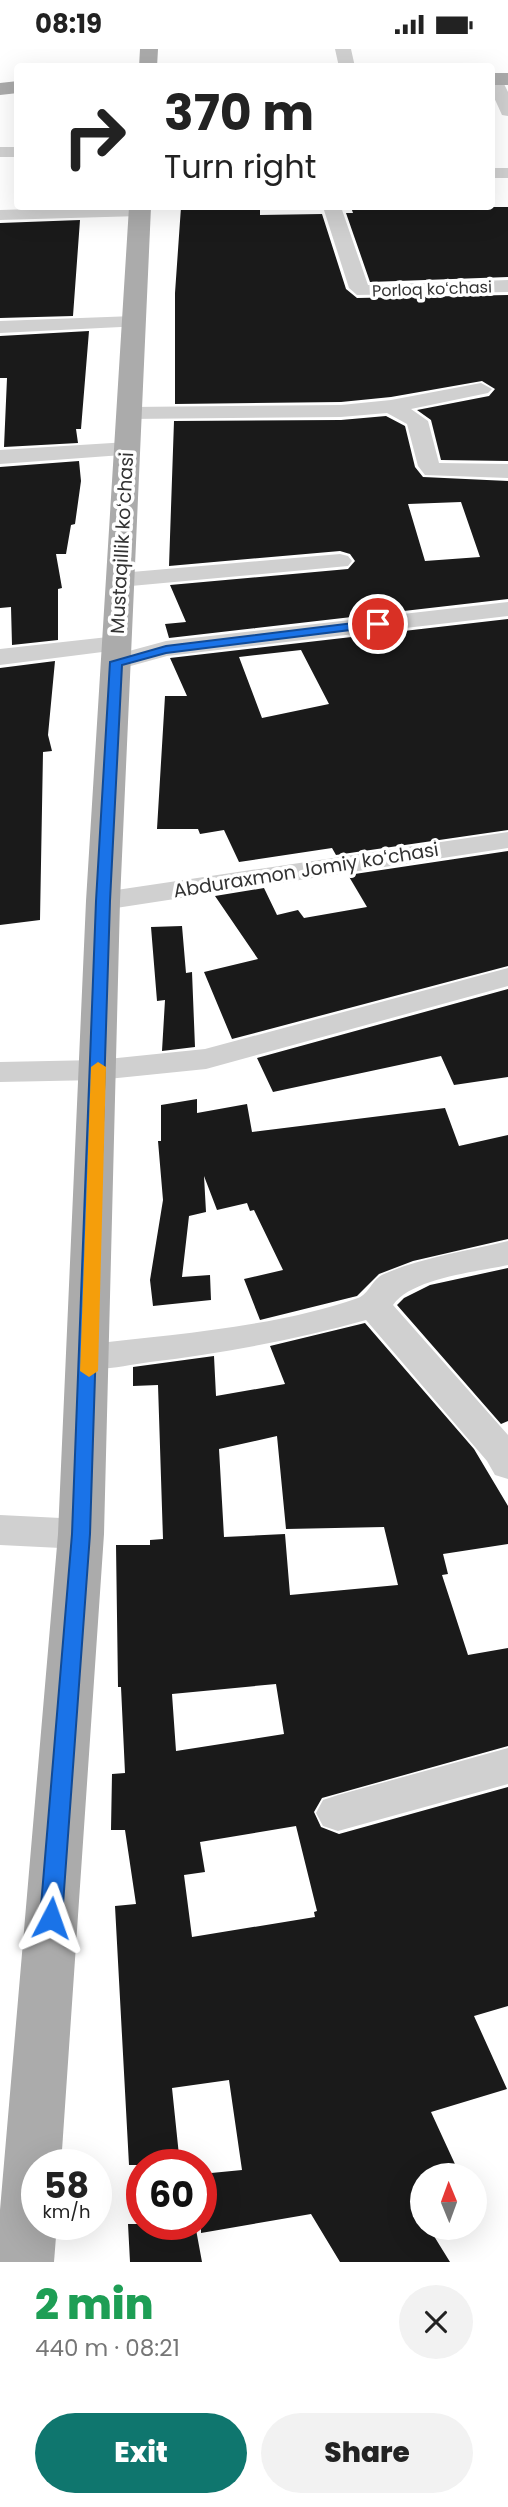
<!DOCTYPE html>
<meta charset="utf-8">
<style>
:root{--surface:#fff;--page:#f2f2f2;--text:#222;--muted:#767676;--accent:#0f766e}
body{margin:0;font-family:Poppins,sans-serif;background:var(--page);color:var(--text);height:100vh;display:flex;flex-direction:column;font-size:26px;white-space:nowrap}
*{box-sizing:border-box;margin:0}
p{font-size:23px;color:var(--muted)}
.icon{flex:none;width:38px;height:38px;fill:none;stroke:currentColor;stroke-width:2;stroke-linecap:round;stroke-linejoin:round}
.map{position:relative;height:2213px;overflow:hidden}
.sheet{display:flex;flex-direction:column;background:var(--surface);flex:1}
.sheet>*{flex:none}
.guide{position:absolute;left:14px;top:14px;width:481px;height:147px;border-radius:7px;box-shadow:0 7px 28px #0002;background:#fff;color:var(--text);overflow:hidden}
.needle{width:46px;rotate:359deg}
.tools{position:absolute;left:410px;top:2114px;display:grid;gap:14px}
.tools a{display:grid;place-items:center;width:77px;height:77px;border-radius:50%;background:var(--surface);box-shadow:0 7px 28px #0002;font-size:35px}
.speed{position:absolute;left:21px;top:2100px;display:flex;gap:14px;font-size:35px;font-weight:700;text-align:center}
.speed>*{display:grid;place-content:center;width:91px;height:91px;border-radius:50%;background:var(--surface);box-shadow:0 7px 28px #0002;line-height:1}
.speed small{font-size:18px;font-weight:400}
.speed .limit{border:10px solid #d22;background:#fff;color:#111}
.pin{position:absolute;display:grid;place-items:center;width:60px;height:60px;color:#fff;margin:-30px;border:4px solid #fff;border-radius:50%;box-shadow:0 2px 7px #0007}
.me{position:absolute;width:77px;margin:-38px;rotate:4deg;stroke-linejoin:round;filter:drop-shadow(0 0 5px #0008)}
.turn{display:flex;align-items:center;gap:24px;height:147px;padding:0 35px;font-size:32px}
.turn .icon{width:91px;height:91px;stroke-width:2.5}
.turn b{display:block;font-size:49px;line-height:60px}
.round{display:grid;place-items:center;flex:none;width:74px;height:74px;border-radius:37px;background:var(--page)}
.overview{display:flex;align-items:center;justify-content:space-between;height:119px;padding:0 35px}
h1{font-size:42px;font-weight:800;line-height:52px;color:#1e9e55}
.primary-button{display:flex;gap:14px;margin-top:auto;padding:14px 35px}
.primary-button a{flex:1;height:80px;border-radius:42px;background:var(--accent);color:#fff;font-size:28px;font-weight:800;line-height:80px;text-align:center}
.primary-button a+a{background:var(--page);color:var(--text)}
.status{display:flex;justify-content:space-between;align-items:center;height:49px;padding:0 35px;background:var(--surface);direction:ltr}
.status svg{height:19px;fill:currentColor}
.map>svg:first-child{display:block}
.building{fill:#1a1a1a;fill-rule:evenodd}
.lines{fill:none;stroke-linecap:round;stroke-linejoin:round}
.minor{fill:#d0d0d0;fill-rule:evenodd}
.major{fill:#ababab;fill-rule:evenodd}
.route{fill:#1a73e8;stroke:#114b97;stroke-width:2}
.slow{fill:#f59e0b}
.labels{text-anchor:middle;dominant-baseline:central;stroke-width:7;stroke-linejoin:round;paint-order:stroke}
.far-street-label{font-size:16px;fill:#333;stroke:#fff}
.street-label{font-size:19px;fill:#333;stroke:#fff}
</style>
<div class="status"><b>08:19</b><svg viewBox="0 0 49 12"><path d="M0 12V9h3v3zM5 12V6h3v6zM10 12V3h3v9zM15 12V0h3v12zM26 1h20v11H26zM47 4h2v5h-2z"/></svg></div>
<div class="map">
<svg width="508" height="2213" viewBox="0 0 508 2213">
<rect width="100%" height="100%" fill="#fff"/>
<path class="building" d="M181 158H260V166L322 165 346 240 357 249 508 246V412L441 411 431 371 417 361 489 347 495 340 482 332 391 348 341 353 175 355V244Z
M351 158H508V228L370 233 346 164H353Z
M80 171 73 267 0 269V174Z
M89 282 81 380H76L78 394 4 398 7 329H0V287Z
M386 367 405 377 415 418 423 428 508 432V550L169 589 165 575 186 573 170 536 348 520 355 512 350 505 340 502 169 517 174 372 341 371ZM461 453 480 508 425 512 408 455Z
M79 412 81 432 75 475 71 476 66 505H56L62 539 58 540V591L12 596 11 558 0 559V418Z
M508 570V781L336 806 332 799 239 813 224 781 200 785 198 780H157L165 647H187L170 609ZM301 601 329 655 262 669 239 608Z
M55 612 48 686 52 702 43 703 40 871 0 876V619Z
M508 802V917L232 990 204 923 258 910 215 847 264 839 277 866 298 861 304 869 367 858 348 826Z
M182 877 186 924 192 923 195 998 162 1002 165 951 157 952 151 878Z
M508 940V1028L454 1036 441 1007 273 1043 257 1009Z
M197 1050V1064L247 1055 252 1083 445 1059 459 1097 508 1086V1190L413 1212 379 1225 357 1247 260 1271 244 1230 283 1221 254 1161 250 1162 247 1154 217 1161 204 1127 206 1163 189 1167 182 1228 210 1226 211 1251 153 1257 150 1231 163 1151 158 1092H161V1056Z
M508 1219V1372L501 1375 397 1256 404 1249 430 1236Z
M365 1274 474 1400 508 1457V1495L443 1505 448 1525 442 1526 468 1606 508 1599V1697L322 1749 314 1763 321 1778 339 1785 508 1738V1957L474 1967 507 2040 431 2063 460 2126H422V2179H429L450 2213H340L311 2165 201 2184V2125L242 2121 229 2031 172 2039 180 2116H129L115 1857 136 1855 125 1781H111L112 1725 125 1724 121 1638H118L116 1496H150V1491L163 1490 158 1336 133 1337V1318L214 1307 216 1347 285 1335 270 1297ZM277 1387 286 1480 384 1478 398 1536 290 1546 285 1485 224 1488 219 1400ZM276 1635 284 1685 176 1702 172 1645ZM296 1777 317 1862 314 1863 315 1868 192 1888 184 1826 205 1823 200 1793Z
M128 2175H195L202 2213H130Z"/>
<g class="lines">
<path class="minor" d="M335 0H351L355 18H339Z
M492 26 500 27 508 43V67L502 66 492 44Z
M0 98H18V108H0Z
M492 119H508V129H492Z
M106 158H144L149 162 140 167 0 171V161Z
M323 158H341L368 236 508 231V243L357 246 349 239Z
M134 267 141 269 144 273 141 277 0 284V272Z
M481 334 492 340 488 344 411 360 428 372 439 414 508 415V429L425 426 418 417 407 375 387 364 341 368 129 370 118 364 129 358 341 356 391 351Z
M128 393 136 395 139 400 136 405 0 415V401Z
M340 505 348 507 352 512 348 517 120 538 111 536 108 531 111 526 120 524Z
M508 553V567L167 607 116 621 107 618 103 613 107 608 166 592Z
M117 587 126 590 130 595 126 600 0 616V600Z
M508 783V799L103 861 93 858 88 852 93 846 103 843Z
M508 919V937L206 1020 98 1031 0 1033V1013L98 1011 205 1000Z
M508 1192V1216C476 1223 412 1229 393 1256L508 1386V1430L495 1426 487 1412 366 1271C295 1291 223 1304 150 1313 126 1316 99 1324 76 1317L71 1308 76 1299 89 1295C172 1286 280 1277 358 1249 369 1245 372 1230 384 1225 423 1208 467 1202 508 1192Z
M0 1466 81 1470 95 1474 101 1485 95 1496 81 1500 0 1496Z
M508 1699V1735L338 1782 323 1777 316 1764 323 1751 338 1746Z"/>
<path class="major" d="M140 0H158L157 18H139Z
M492 24H508V36H492Z
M18 32V44L0 46V34Z
M129 158H151L120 852 104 1485 61 2116H37V2175H57L54 2213H0V2161L58 1485 86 852Z"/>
</g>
<path class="route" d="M378 571 382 572V577L166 604 122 616 110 852 90 1485 62 1869 59 1876 51 1879 43 1876 40 1869 72 1485 96 852 110 613 166 597Z"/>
<path class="slow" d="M98 1013 106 1018 98 1322 89 1328 80 1322 91 1018Z"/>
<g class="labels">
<g class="far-street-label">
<text transform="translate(432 240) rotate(-2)">Porloq koʻchasi</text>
</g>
<g class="street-label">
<text transform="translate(122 494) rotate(-87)">Mustaqillik koʻchasi</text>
<text transform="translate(306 821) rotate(-9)">Abduraxmon Jomiy koʻchasi</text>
</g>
</g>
</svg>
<div class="tools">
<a><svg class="needle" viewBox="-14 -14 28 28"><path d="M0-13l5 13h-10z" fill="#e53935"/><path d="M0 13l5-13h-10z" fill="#767676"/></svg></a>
</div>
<div class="speed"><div>58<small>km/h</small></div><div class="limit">60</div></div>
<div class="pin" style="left:378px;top:575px;background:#d93025"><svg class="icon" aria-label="arrive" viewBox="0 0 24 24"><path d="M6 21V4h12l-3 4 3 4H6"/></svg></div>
<svg class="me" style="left:51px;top:1869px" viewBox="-20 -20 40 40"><path d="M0-17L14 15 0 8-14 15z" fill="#1a73e8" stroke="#fff" stroke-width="4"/></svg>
<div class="guide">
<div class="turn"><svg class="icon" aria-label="right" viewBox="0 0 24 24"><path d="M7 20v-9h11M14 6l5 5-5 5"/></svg><div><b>370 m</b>Turn right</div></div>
</div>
</div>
<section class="sheet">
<div class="overview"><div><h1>2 min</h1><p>440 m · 08:21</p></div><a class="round"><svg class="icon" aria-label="close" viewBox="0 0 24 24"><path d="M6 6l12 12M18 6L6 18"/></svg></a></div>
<div class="primary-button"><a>Exit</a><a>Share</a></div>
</section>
